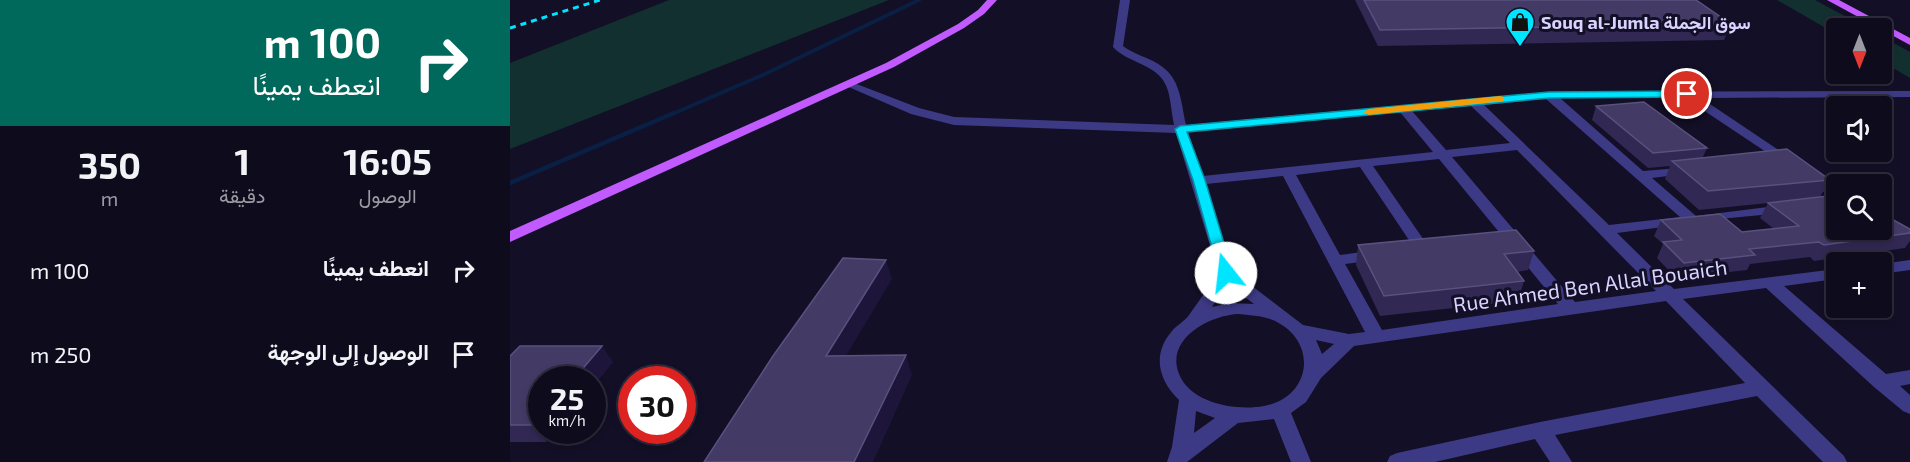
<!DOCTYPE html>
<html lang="ar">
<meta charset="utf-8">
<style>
:root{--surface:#0e0b1c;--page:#171425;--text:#f1f3f6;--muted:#9b9ba3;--line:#2e2b3b}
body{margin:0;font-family:"Exo 2",Vazirmatn,sans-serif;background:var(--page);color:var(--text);direction:rtl;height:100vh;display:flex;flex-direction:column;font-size:22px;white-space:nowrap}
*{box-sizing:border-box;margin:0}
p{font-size:20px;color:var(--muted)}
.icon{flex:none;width:33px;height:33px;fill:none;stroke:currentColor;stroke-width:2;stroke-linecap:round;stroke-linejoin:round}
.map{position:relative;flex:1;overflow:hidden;direction:ltr}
.side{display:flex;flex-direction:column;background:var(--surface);width:510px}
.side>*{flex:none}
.guide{background:#00695c;color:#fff;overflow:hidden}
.needle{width:39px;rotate:180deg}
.buttons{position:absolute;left:1316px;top:18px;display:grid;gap:12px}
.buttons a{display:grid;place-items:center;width:66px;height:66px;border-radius:6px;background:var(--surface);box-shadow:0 3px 9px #0003,0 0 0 2px var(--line);font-size:30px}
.speed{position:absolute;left:18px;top:366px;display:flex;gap:12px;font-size:30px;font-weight:700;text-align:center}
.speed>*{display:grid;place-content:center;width:78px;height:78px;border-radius:50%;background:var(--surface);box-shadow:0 3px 9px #0003,0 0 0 2px var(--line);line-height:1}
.speed small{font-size:15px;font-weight:400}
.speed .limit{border:9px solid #d22;background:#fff;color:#111}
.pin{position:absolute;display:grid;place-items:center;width:51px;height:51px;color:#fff;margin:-26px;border:3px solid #fff;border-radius:50%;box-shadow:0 2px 6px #0007}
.me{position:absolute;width:66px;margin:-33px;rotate:344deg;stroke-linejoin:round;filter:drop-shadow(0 0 4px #0008)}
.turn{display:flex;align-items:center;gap:21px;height:126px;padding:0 30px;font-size:27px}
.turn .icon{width:78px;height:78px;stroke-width:2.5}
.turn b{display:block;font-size:42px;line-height:51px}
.eta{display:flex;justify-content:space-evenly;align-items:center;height:102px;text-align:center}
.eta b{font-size:36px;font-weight:700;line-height:42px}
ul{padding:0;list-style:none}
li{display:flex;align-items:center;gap:18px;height:84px;padding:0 30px}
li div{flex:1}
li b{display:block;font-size:22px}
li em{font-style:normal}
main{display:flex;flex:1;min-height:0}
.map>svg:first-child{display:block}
.green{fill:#12302f}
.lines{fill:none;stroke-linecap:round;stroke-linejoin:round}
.stream-far1{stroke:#0a1f44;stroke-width:4}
.stream{stroke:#0a1f44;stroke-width:4.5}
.minor{fill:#3d3a85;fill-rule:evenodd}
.major{fill:#c25bff;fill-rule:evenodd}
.rail{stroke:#00e5ff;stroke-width:3;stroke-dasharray:6 5;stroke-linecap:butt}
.wall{fill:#312854}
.shaded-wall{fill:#1d163a}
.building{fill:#433a66;stroke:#5a527e;stroke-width:1.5}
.route{fill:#00e5ff;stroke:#0095a6;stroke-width:1.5}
.slow{fill:#f59e0b}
.labels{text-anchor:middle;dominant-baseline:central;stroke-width:6;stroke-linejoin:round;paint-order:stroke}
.far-poi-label{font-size:18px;font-weight:bold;fill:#d9d4ff;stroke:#130f26;text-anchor:start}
.street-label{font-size:21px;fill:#d9d4ff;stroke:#130f26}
</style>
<main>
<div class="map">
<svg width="1400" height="462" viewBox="0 0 1400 462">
<rect width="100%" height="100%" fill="#130f26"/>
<path class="green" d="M159 0H379L0 149V63Z
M1267 0H1305L1357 28H1326V34Z
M1371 36 1400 52V78L1371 61Z"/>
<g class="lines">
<path class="stream-far1" d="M160 115 255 74 409 0"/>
<path class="stream" d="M0 183 164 113"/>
<path class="minor" d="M610 0H620L613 46C622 53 633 56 643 61 671 75 670 98 676 125L1039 92 1400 91V97L1191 98 1282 159 1284 162 1277 166 1175 98H1050L1133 171 1181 167 1183 170 1181 173 1142 178 1186 216 1273 205 1278 206 1280 209 1273 213 1188 221 1182 224 1175 222 1168 225 1107 233 1164 289 1326 269V279L1274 286 1376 374 1400 370V384L1390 386 1400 395V414L1393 411 1364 387 1256 288 1173 299 1334 456 1337 462H1313L1247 396 1045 435 1062 462H1040L1025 439 925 462H877L880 456 887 453 1030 422 1235 383 1156 301 844 346 811 378 796 402 781 413 801 462H781L764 419 728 423 677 462H657L662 447 669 400C648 380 642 354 662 331 667 325 675 321 679 315 689 301 699 287 708 272L666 133 444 125 401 114 334 85 340 82 344 83 409 108 444 117 664 125C658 95 663 78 631 64 621 59 610 55 603 47ZM1036 99 1170 217 1099 225 974 105ZM961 106 1000 143 936 150 902 111ZM890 112 923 152 693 176 678 132ZM1007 150 1146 291 1065 302 942 157ZM929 159 1048 304 872 330 835 264 867 260 875 255 867 250 830 255 786 175 850 167 907 252 912 254 920 249 863 166ZM773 176 855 332 839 334 793 325 725 273 719 261 696 184ZM717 283 744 304 719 303 702 307ZM727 314C740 315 756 316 767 322 809 344 800 398 754 406 727 411 681 404 669 374 655 339 699 316 727 314ZM806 340 824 344 812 354ZM686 411 705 418 684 433Z
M1299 173 1326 189V199L1294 180 1292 177 1294 174Z
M1400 260V270L1371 274V264Z"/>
<path class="major" d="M477 0H487L474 14 454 28 384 67 0 242V231L376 63 448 24 468 10Z
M1317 0H1329L1400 38V45Z"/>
<path class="rail" d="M0 28 90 0"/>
</g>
<path class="wall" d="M845 0H1186L1221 24 1214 40 868 46Z
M1086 106 1197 148 1193 157 1320 180 1310 197 1378 217 1400 229V241L1395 248 1304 261 1300 257 1240 264 1237 270 1166 278 1147 258 1153 244 1144 236 1151 220 1232 232 1264 229 1250 218 1258 203 1189 210 1155 179 1160 166 1138 168 1082 120Z
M848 245 1024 251 1018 270 1007 272 1014 281 1008 301 870 316 846 265Z
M0 356 103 362 82 387V380L32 430H46L37 442H0Z"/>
<path class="shaded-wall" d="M376 260 382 279 324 376 316 356Z
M92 346 103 362 82 387V380H63Z
M396 355 402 375 363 462H344Z
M32 416V430H46L37 442 23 425Z"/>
<path class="building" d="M854 0H1186L1221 24 870 30Z
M1134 102 1197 148 1143 153 1086 106Z
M1277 149 1320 180 1198 191 1162 161Z
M1326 195V230H1371V209L1377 213 1378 217 1400 229V233L1314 245 1309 242 1239 249 1245 255 1174 263 1153 242 1172 240 1151 220 1210 214 1232 232 1289 226 1258 203Z
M1006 230 1024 251 994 254 1014 281 874 296 848 245Z
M333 258 376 260 316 356 396 355 344 462H194L263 356Z
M10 346H92L63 380H32V416L23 425H0V356Z"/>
<path class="route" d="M1177 91 1182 94 1181 97 1039 98 677 132 695 180 723 273 716 278 709 273 683 180 665 129 670 126 1039 92Z"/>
<path class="slow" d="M990 96 994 97V101L859 115 853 112 859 109Z"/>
<defs>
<g id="shop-pin" transform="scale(1.5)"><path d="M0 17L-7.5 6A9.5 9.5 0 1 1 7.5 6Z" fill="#00e5ff" stroke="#130f26"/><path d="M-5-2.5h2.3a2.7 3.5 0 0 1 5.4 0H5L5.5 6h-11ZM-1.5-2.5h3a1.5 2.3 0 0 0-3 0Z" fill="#111"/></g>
</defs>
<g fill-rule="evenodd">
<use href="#shop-pin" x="1010" y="22"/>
</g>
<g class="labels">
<g class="far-poi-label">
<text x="1031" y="22">Souq al-Jumla سوق الجملة</text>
</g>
<g class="street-label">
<text transform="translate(1080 285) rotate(-8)">Rue Ahmed Ben Allal Bouaich</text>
</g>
</g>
</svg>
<div class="buttons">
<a><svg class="needle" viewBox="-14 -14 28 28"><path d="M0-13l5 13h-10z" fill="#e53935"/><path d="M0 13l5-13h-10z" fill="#9b9ba3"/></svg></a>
<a><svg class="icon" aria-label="sound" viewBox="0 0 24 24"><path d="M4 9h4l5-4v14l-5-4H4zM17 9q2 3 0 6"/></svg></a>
<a><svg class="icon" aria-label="search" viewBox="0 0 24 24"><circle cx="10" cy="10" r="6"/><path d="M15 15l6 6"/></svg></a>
<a>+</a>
</div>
<div class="speed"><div>25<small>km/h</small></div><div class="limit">30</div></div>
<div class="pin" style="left:1177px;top:94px;background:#d93025"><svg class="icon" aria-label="arrive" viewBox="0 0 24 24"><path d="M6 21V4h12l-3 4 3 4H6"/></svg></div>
<svg class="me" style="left:716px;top:273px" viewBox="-20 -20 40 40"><circle r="19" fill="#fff"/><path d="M0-13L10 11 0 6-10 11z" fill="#00e5ff"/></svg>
</div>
<section class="side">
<div class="guide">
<div class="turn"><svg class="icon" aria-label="right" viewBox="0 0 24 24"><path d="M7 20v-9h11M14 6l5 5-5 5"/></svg><div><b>100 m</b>انعطف يمينًا</div></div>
</div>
<div class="eta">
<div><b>16:05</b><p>الوصول</p></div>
<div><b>1</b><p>دقيقة</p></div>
<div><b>350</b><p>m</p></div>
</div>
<ul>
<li><svg class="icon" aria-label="right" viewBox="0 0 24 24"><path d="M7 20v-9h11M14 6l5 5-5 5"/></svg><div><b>انعطف يمينًا</b></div><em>100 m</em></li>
<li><svg class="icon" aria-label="arrive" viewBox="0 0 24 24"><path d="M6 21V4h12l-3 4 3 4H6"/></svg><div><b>الوصول إلى الوجهة</b></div><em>250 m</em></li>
</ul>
</section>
</main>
